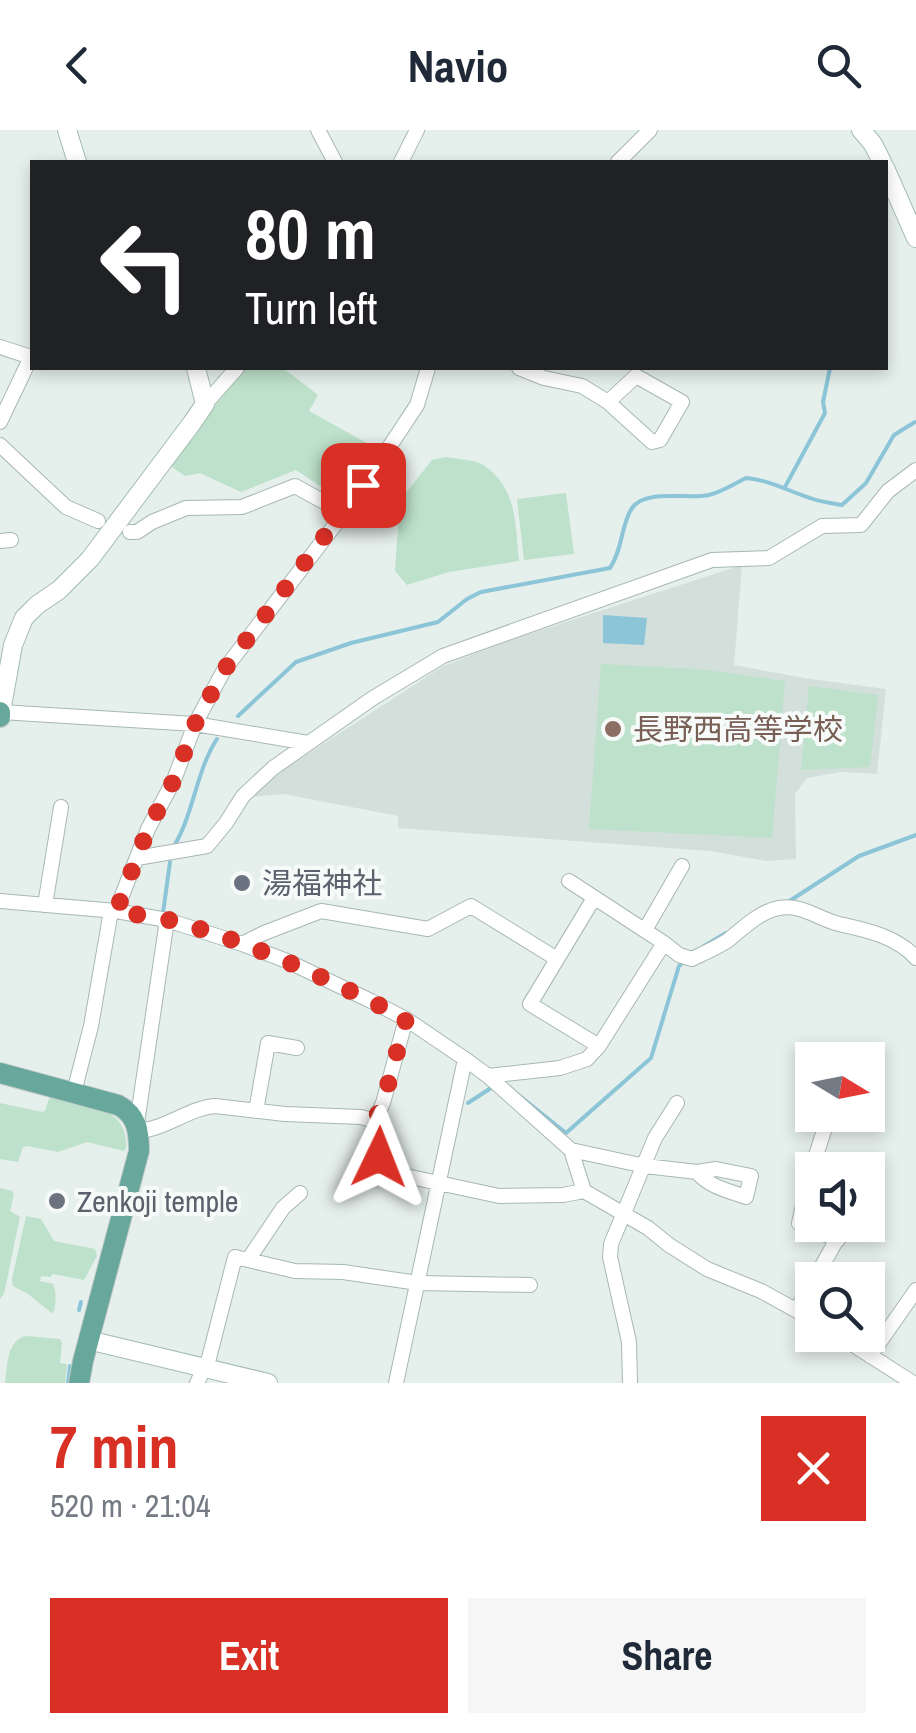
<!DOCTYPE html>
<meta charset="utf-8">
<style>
:root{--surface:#fff;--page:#f6f6f7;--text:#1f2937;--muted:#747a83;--accent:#d93025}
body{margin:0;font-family:"Archivo Narrow","Noto Sans JP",sans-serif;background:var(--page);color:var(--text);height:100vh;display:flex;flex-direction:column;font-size:38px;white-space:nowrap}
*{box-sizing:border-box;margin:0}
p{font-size:32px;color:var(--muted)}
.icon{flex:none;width:55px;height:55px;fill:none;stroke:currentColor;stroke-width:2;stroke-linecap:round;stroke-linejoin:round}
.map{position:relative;height:1253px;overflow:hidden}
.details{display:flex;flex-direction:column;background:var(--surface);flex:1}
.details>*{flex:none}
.guide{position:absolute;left:30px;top:30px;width:858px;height:210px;border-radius:0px;box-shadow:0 5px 15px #0003;background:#202124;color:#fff;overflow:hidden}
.needle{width:65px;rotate:100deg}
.controls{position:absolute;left:795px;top:912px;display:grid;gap:20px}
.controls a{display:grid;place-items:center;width:90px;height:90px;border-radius:0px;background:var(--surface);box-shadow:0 5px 15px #0003;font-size:50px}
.pin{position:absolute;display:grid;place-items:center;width:85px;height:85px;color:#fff;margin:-42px;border-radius:20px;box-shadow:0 5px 15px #0006}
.me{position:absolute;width:110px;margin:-55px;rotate:2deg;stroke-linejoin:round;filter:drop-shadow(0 0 8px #0008)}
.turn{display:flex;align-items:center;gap:35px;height:210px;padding:0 50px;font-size:45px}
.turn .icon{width:130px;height:130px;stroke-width:2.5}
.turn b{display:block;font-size:70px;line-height:85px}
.round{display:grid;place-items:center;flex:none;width:105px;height:105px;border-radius:0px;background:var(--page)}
.headline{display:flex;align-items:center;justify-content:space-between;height:170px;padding:0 50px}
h1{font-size:60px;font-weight:800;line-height:75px;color:var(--accent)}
.button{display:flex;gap:20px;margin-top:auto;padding:20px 50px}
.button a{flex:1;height:115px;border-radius:0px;background:var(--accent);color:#fff;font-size:40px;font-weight:800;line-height:115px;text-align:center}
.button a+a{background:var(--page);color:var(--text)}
header{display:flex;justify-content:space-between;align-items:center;height:130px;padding:0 50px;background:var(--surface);font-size:45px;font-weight:800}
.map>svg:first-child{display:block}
.built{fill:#d3dfdb}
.green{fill:#bde1ca}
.water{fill:#8bc5d7}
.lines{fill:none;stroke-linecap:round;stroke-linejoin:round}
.stream{stroke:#8bc5d7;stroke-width:4}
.street-casing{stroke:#a7b8b4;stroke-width:16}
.secondary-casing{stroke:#a3bcb5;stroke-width:20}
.primary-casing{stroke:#c1cac9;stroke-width:22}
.street{stroke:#fff;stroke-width:14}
.secondary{stroke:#fff;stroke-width:18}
.primary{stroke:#67a79c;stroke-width:20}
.route{stroke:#d93025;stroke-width:18;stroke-dasharray:0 32.4}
.education-dot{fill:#8d6e63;stroke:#f6fbf9;stroke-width:4}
.worship-dot{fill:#6b7280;stroke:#f6fbf9;stroke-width:4}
.labels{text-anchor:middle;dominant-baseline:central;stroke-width:8;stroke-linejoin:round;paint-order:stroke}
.education-label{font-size:30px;fill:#785e54;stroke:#f6fbf9;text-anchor:start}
.worship-label{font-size:30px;fill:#5b616d;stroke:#f6fbf9;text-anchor:start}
</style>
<header><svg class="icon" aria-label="back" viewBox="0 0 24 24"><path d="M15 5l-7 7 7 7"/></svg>Navio<svg class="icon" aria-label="search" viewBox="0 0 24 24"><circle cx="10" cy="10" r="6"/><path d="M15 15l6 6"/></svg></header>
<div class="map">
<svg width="916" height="1253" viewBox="0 0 916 1253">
<rect width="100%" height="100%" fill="#e5efec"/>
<path class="built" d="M742 435 734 535 810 549 886 559 877 644 841 642 807 648 795 664 796 729 767 731 710 721 398 698V686L284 664 252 667 283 640 442 537 501 513Z"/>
<path class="green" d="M244 238H283L318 265 309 281 379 320 349 375 296 340 241 362 200 343 185 346 169 335Z
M446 327C458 329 476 330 485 336 518 360 515 395 519 431L449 442 407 455 395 441 400 370 432 330Z
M566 363 574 424 524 430 517 369Z
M601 534 698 539 785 551 772 708 589 699Z
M809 556 878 565 870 637 801 640Z
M50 966C82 973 130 976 126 1019L124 1021 87 1012 58 1022 27 1016 23 1017 18 1032 0 1029V973L42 982 45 981Z
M0 1058 12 1061 14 1064 10 1081 20 1087 4 1164 0 1169Z
M26 1086 41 1089 54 1111 95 1119 97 1126 84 1150 53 1144 50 1147 41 1146 40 1151 53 1154C57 1162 56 1176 53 1184L28 1164 13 1156 12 1149Z
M27 1206 60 1209 62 1213 60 1233 67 1234 65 1253H5C8 1236 6 1209 27 1206Z"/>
<path class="water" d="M603 485 647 488 644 515 603 513Z"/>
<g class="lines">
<path class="stream" d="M785 357 825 283 823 272 830 238
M238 586 296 532 351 513 438 492 467 469 481 462 610 438C623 419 621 394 632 378 646 358 689 370 709 365 722 362 734 354 746 348 770 350 788 361 810 368 820 372 832 373 842 375L866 353 894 305 915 292
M174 716C194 683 196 641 217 609
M788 772 859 726 916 705
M163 783 170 732
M704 816 726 803
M521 967 566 1003 651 928 679 836 685 831
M468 973 494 956
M79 1180 81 1172
M68 1253 70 1236"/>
<g class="street-casing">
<path id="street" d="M318 0 335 32
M401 32 417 0
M618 32 650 0
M0 217 31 227 0 292
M519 238 544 248 582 256 608 272 652 312 660 310 682 272 636 246 608 272
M205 274 237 238
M0 315 66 377 98 391
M130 402H137L152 392 186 378 242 377 295 356 344 383
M0 411 11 410
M1 582 195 594 308 613
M137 728 207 716 226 693 243 666 273 638 373 568 443 526 712 430 769 428 822 396 861 395 888 361 916 340
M569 751 664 813
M594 768 530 874 599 916
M0 771 116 781 167 790 242 814 287 831 371 871 406 889 465 929 396 1253
M45 775 61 677
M116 781 148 699 174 650 195 594 224 540 344 383 382 328 417 275 428 238
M645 800 682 736
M242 814 264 803 321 781 428 799 471 776 557 829
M406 889 383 973 375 991 379 1027 384 1038 392 1043 499 1066 563 1065 584 1061
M815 924 820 930
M465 929 488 946 571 1020 584 1061 648 1098 669 1115 707 1139 761 1161 812 1189
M488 946 560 938 587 929 599 916 664 813 679 825 692 829C704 823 716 818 727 811 742 799 760 781 779 778 802 774 818 789 839 794 866 800 896 806 916 828
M74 962 91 896 111 781
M256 981 268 913 297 918
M829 985 811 1041 799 1093 838 1110
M137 993 167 790
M138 1001C166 999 189 978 215 976L285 984 361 987 375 991
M571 1020 645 1036 697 1042 716 1039 751 1046 746 1067C729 1061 709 1057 697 1042
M248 1130 283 1078 300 1063
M814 1150 845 1095
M797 1179 812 1153
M838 1205 913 1253
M870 1226 916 1160
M197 1253 209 1228 235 1127 295 1141 343 1142 418 1153 530 1155
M630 1253 629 1212 610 1127 611 1114 655 1008 677 973"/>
</g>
<g class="secondary-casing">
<path id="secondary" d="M67 0 77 32
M861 0 873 14 882 32
M885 38 916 108
M1 582 13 515 24 488 37 475 59 460 90 429 192 293 205 274 196 238
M88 1210 268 1253"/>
</g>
<g class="primary-casing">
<path id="primary" d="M0 582V587
M0 943 118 975C137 985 139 1001 139 1021L83 1231 79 1253"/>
</g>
<use href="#street" class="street"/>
<use href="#secondary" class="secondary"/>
<use href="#primary" class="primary"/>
</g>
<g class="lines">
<path class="route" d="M363 355 224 540 195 594 174 650 148 699 116 782C133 784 152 786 169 790 252 812 330 850 406 889L383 973 375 990 379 1027"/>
</g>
<circle class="education-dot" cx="613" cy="599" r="10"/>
<g class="worship-dot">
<circle cx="242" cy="753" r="10"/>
<circle cx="57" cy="1071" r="10"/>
</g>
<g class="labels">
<g class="education-label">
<text x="633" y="599">長野西高等学校</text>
</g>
<g class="worship-label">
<text x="262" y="753">湯福神社</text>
<text x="77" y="1071">Zenkoji temple</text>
</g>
</g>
</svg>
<div class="controls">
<a><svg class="needle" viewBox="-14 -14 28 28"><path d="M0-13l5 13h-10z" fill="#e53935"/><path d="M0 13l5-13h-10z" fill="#747a83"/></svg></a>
<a><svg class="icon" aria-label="sound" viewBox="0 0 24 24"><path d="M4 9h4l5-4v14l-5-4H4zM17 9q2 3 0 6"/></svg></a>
<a><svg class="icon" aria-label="search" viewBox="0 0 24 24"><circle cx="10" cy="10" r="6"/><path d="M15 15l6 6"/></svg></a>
</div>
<div class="pin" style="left:363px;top:355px;background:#d93025"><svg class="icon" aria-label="arrive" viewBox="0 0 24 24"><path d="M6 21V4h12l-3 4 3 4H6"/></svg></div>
<svg class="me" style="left:379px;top:1027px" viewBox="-20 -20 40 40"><path d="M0-17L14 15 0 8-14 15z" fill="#d93025" stroke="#fff" stroke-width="4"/></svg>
<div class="guide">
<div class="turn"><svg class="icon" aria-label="left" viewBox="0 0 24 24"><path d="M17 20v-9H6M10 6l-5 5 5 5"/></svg><div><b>80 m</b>Turn left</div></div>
</div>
</div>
<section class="details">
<div class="headline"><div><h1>7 min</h1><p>520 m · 21:04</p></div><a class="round" style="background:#d93025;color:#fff"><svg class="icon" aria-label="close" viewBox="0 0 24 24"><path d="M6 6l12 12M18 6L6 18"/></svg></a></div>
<div class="button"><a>Exit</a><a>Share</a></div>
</section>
